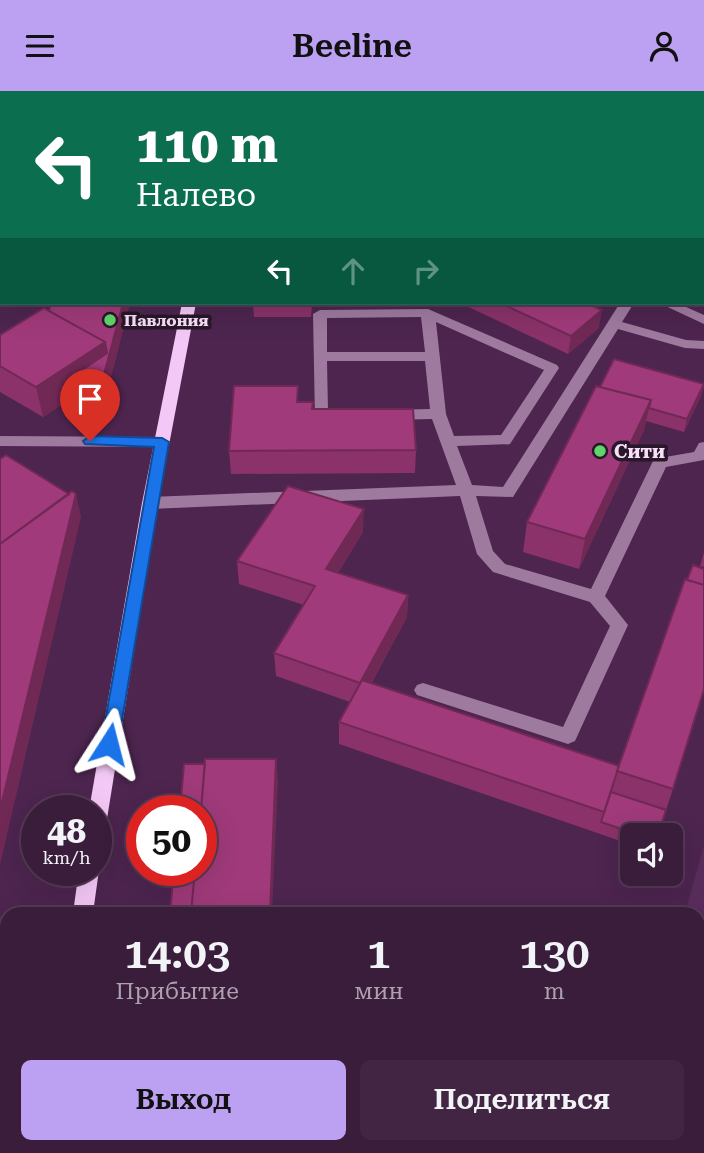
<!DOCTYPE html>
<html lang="ru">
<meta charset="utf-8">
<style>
:root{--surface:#3a1c3b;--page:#412542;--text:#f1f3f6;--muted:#aba1af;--line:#543a55;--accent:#bca0f2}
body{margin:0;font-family:"Roboto Serif",serif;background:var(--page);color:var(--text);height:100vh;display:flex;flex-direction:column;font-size:26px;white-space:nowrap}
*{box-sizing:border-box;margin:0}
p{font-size:23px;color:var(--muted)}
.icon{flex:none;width:38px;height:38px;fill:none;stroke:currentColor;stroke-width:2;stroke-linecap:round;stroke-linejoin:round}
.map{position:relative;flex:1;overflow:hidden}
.panel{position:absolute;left:0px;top:816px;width:705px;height:247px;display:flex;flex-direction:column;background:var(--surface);border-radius:21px 21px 0 0;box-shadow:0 7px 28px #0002,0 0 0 2px var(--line)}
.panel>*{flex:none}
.top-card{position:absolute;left:0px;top:0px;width:705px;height:214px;box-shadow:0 7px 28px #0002,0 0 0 2px var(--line);background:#0b6e4f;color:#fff;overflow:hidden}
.controls{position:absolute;left:620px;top:732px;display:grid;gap:14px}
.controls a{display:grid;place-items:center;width:63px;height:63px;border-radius:10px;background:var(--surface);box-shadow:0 7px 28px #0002,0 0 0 2px var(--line);font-size:35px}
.speed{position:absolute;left:21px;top:704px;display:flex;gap:14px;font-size:35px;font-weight:700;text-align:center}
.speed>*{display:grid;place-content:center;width:91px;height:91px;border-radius:50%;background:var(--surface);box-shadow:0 7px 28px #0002,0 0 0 2px var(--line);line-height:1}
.speed small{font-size:18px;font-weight:400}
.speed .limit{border:10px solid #d22;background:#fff;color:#111}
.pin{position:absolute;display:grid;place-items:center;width:60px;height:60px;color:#fff;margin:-72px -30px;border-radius:50% 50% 50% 0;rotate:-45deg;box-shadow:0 0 7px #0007}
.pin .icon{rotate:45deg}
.me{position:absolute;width:77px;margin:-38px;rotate:9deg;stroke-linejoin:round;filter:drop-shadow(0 0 5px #0008)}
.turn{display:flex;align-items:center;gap:24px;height:147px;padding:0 21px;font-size:32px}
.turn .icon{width:91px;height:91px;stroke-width:2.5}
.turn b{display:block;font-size:49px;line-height:60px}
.lanes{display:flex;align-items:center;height:66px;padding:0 21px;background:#0003;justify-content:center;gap:35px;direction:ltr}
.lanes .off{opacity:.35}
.eta{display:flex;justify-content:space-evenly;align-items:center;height:119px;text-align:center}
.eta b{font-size:42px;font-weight:600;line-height:49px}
.button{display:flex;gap:14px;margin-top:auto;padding:14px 21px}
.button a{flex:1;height:80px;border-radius:10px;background:var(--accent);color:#111;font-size:28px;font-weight:600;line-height:80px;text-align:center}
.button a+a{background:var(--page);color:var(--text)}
header{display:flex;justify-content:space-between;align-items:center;height:91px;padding:0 21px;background:var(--accent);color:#111;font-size:32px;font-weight:600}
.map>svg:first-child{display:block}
.built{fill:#592d5c}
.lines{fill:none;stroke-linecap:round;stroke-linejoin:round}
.minor{fill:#9e7a9f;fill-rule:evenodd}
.major{fill:#f4c8f6;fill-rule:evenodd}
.wall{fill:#8a3269}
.shaded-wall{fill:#702955}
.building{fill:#a03a7a;stroke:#702955;stroke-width:2}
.route{fill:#1a73e8;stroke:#114b97;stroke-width:2}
.poi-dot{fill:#60d56a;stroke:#29172a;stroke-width:2.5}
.labels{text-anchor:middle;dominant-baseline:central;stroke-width:7;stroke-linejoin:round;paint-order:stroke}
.far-poi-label{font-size:16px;font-weight:bold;fill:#f9e0f9;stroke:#29172a;text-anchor:start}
.poi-label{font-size:19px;font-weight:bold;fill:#f9e0f9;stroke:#29172a;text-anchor:start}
</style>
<header><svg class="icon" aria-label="menu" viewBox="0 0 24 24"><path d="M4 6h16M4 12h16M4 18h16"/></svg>Beeline<svg class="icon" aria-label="person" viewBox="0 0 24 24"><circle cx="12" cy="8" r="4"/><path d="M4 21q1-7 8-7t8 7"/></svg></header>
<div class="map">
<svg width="704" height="1062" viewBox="0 0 704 1062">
<rect width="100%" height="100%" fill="#4d254f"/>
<path class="built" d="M704 755V881L698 879V822H685Z"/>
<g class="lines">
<path class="minor" d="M320 0H332V2H320Z
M342 0H355L341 2Z
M435 0H448L434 2Z
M0 5H2V12H0Z
M0 111 2 112V120L0 119Z
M2 155V164H0V156Z
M620 212H634L622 231 686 249 704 250V258L685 257 618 238 513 406 476 405 493 460 505 473 591 498 654 368 694 361 699 352 704 351V369L666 376 605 505 628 534 575 650 568 653 417 604 414 599 417 594 423 592 563 636 610 535 590 511 493 481 477 463 460 405 150 418 142 412 150 406 456 394 432 328 390 329 382 324 390 319 430 318 425 270H327L328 320 343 322 346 325 338 330 315 328 313 223 320 219 428 218 557 274 559 277 510 353 457 355 472 394 503 396ZM421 226 425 261H327V227ZM436 231 544 279 501 344 454 345 446 323Z
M659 212H677L704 224V233Z
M0 345 162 346 170 351 162 356 0 355Z
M7 994V1025L0 1028V996Z
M698 1031H704V1055H698Z
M657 1055H681L679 1062H655Z"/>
<path class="major" d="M209 0H221L208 2Z
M224 0H236V2H224Z
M182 212H196L158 412 106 734 103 740 96 742V719H89L142 412Z
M96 773 99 779 93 822H73L79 779H96Z
M80 1055H124L127 1062H79Z"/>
</g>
<path class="wall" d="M285 0H315L314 2H285Z
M484 0H564L569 2H484Z
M688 0H704V18V2H687Z
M2 49V85L0 84V50Z
M51 212H130L101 324 84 326 67 310 43 326 0 301V244L49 220Z
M253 212H312L311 226H254Z
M460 212H586L599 237 568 263Z
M298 295V311L313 318 416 359 415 382 231 383 229 360Z
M704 295 701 305 684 341 646 330 644 339 579 478 523 461 527 431 600 296Z
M363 441 338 482 408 504 407 526 371 593 673 698 658 744H632V754L339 653V631L350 611 276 585 274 562 304 514 239 493 237 470Z
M704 461V476L700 475Z
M698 872 704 874V976L698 974Z"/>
<path class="shaded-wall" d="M398 0H424L421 2H395Z
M123 212H130L101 324 98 306 63 292 67 310 43 326 36 296Z
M602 219 599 237 568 263 571 245Z
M704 294 701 305 684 341 687 328Z
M651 309 644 339 579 478 585 448Z
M76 403 81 426 0 774V719Z
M364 418 363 441 327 500 326 478Z
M408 504 407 526 359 614 360 592Z
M276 668 278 690 272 822H270Z"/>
<path class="building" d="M356 0H398L395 2H361Z
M502 0H564L569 2H507Z
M2 49V65H0V50Z
M51 212H123L98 306 80 308 63 292 107 262 105 251 49 220Z
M500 212H586L602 219 571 245Z
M44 217 105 251 36 296 0 275V244Z
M614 268 704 293 687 328 649 317 651 309 600 296Z
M234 295H298L297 311H313L312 318H413L416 359 229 360Z
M596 295 651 309 585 448 527 431Z
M6 364 69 403 0 453V368Z
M288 395 364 418 326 478 408 504 360 592 274 562 315 495 237 470Z
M72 400 76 403 0 719V453Z
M693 474 704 478V494L687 489Z
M685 488 704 494V598L673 698 617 680Z
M362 589 619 675 604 721 339 631Z
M205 668H276L270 822H191L195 779H201V719Z
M184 673H205L201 719H180Z
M611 701 666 719 658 744H639L601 731Z
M174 779H195L191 822H170Z
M698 872 704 874V954L698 952Z
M200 1055H228L230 1062H202Z
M228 1055H323L325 1062H230Z
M532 1055H616L613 1062H530Z"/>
<path class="route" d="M90 345 162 347 169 351 118 653 109 660 101 653 154 356 85 353 83 350Z"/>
<g class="poi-dot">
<circle cx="110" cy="229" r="7"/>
<circle cx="600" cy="360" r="7"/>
</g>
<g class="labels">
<g class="far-poi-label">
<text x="124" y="229">Павлония</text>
</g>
<g class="poi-label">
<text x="614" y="360">Сити</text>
</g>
</g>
</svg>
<div class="controls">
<a><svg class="icon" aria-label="sound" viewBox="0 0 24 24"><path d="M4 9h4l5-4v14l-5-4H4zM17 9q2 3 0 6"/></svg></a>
</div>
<div class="speed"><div>48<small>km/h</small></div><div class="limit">50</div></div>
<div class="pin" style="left:90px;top:350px;background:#d93025"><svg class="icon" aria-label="arrive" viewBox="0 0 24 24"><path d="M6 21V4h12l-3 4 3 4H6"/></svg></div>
<svg class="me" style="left:109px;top:653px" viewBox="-20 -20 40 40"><path d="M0-17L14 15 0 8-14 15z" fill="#1a73e8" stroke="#fff" stroke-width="4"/></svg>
<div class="top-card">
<div class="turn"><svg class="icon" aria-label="left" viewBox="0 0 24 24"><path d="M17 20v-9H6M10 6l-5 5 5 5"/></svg><div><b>110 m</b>Налево</div></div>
<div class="lanes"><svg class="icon" aria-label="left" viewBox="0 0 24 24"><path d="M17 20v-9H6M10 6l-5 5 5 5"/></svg><svg class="icon off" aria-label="ahead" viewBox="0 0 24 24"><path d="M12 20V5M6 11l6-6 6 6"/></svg><svg class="icon off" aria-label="right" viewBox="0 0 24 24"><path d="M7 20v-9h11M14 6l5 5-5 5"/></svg></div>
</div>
<section class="panel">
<div class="eta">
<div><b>14:03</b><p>Прибытие</p></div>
<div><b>1</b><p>мин</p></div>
<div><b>130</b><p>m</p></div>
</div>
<div class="button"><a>Выход</a><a>Поделиться</a></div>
</section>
</div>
